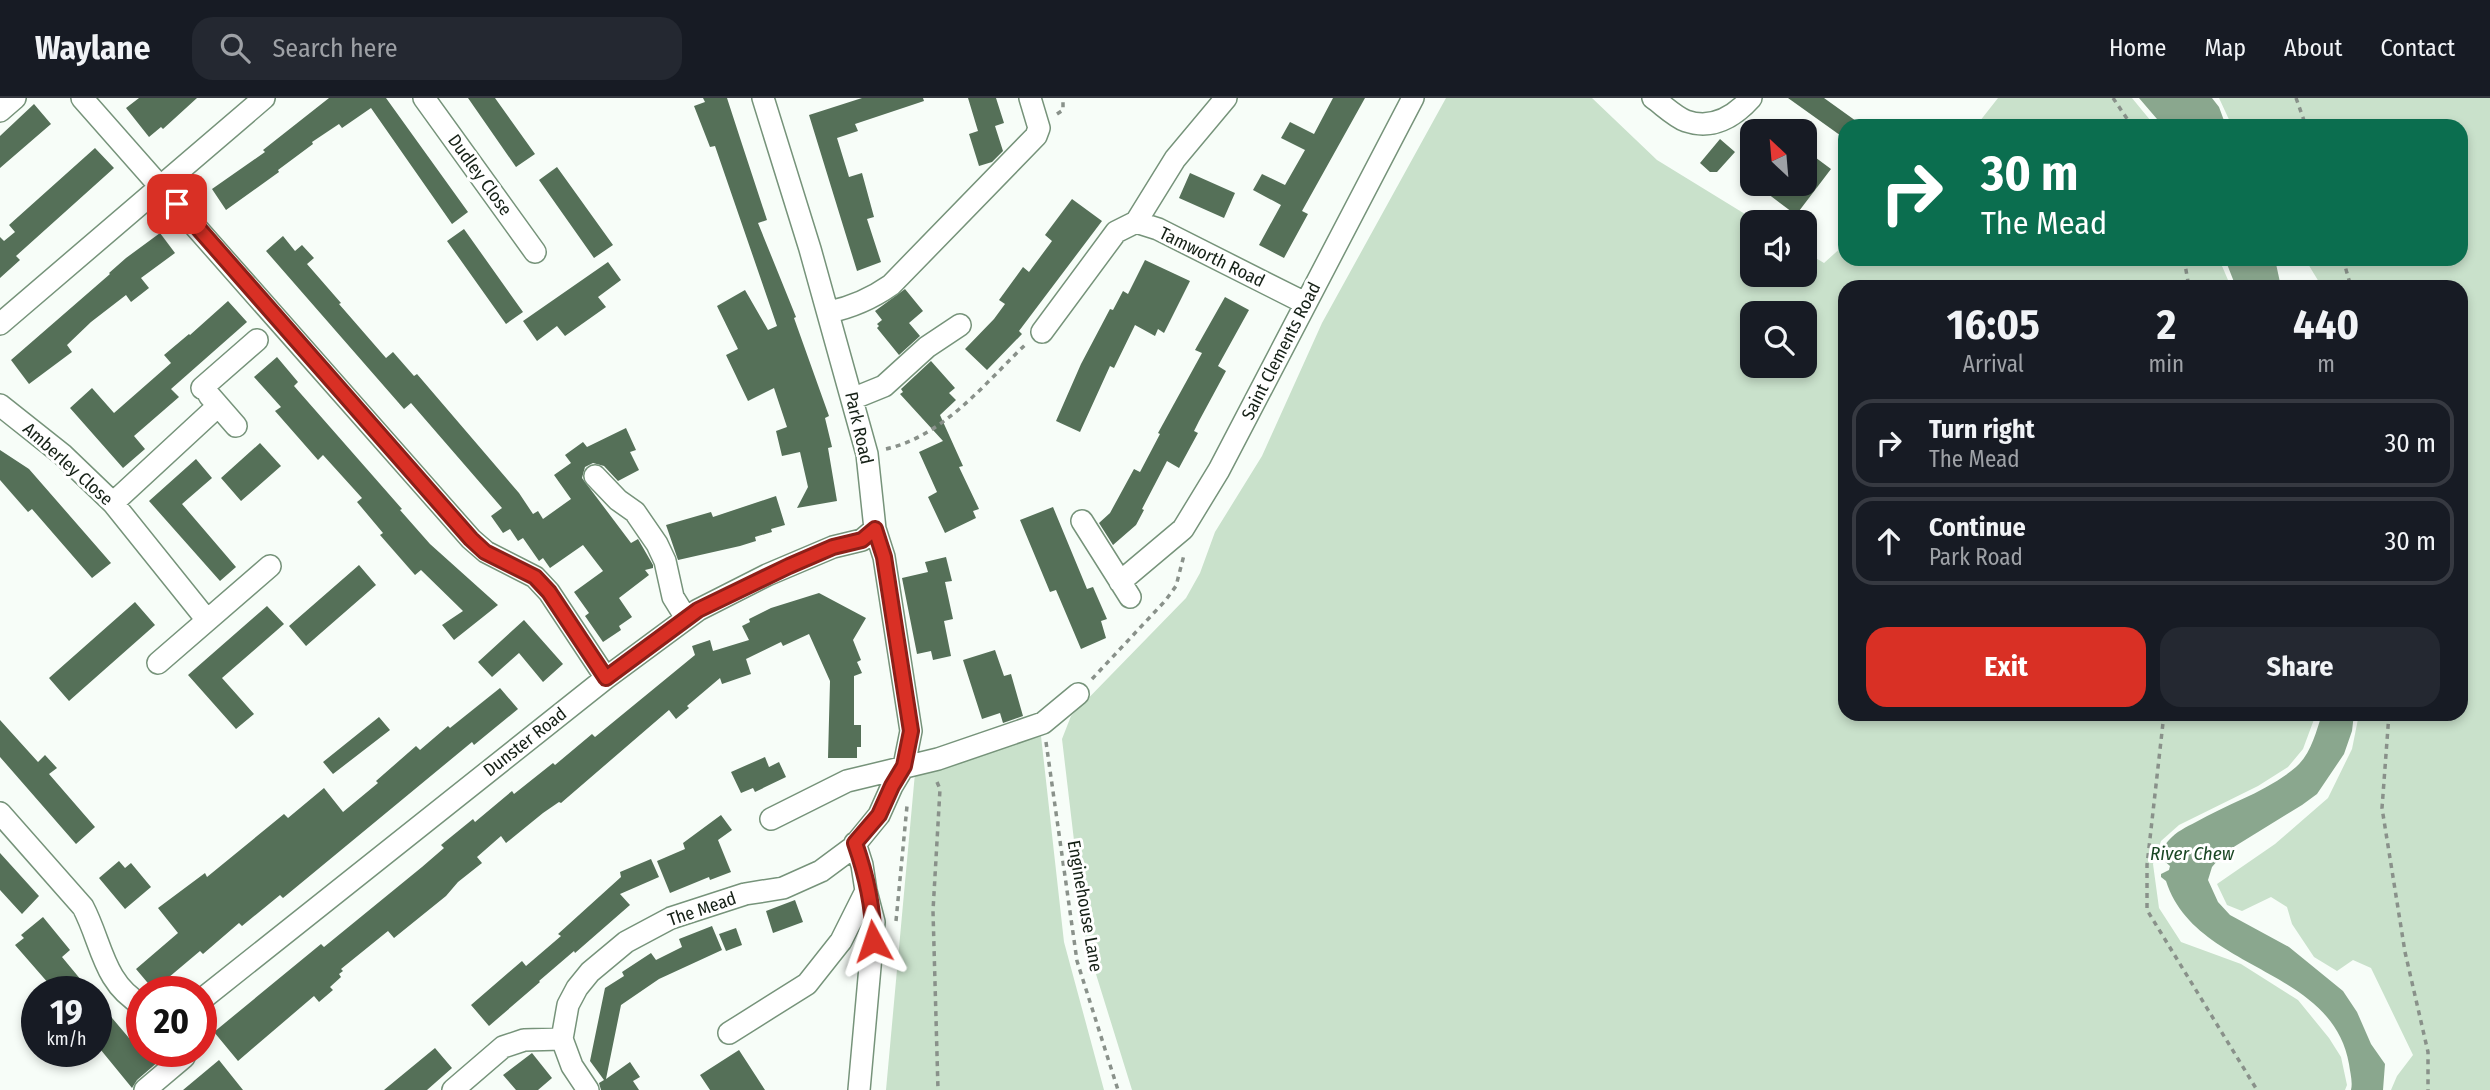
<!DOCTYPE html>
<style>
:root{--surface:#171b24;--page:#242831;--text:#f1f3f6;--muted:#9ea1a6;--line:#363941;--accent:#d93025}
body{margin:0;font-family:"Fira Sans Condensed",sans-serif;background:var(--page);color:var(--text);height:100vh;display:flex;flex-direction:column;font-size:26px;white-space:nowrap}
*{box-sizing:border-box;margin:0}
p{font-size:23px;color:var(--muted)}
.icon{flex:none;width:38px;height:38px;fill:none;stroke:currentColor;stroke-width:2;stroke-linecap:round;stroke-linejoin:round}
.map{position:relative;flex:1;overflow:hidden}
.sheet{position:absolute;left:1838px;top:182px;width:630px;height:441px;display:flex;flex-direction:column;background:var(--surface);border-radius:21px;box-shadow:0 4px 10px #0003}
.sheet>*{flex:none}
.banner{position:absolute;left:1838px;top:21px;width:630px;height:147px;border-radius:21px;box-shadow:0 4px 10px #0003;background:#0b6e4f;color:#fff;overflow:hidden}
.needle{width:46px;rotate:334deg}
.buttons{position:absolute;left:1740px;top:21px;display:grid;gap:14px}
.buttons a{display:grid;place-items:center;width:77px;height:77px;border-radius:14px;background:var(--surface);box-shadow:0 4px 10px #0003;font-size:35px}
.speed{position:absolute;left:21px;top:878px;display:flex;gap:14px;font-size:35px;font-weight:700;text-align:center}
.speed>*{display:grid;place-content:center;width:91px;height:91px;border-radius:50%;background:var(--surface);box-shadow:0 4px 10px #0003;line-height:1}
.speed small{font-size:18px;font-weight:400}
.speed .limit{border:10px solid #d22;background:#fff;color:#111}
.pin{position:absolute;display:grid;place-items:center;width:60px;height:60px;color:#fff;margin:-30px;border-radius:14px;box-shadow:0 4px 10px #0006}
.me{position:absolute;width:77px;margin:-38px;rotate:355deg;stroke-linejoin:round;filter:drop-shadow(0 0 5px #0008)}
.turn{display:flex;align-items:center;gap:24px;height:147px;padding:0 28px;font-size:32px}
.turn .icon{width:91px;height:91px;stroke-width:2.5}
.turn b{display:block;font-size:49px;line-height:60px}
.eta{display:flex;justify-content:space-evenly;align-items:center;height:119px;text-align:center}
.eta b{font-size:42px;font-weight:700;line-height:49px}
.primary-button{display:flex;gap:14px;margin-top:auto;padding:14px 28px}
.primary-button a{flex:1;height:80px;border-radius:21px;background:var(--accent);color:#fff;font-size:28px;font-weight:700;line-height:80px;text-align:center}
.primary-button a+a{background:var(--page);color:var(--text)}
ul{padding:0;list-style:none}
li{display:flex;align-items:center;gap:21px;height:88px;margin:0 14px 10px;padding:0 14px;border:4px solid var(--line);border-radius:21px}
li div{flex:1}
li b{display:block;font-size:26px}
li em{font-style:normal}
header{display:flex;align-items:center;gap:42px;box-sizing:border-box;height:98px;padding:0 35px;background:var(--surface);border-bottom:2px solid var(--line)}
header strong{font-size:33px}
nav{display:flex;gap:38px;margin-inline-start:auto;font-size:24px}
.search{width:490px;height:63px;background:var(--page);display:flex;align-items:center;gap:18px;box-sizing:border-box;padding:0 24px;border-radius:21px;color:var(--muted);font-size:26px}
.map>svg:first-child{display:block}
.green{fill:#c9e1cb;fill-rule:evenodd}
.water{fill:#8aa78e}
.building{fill:#557058}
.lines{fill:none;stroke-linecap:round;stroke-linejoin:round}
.minor-casing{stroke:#76937a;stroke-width:24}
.path{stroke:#89918a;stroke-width:3.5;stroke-dasharray:5 5;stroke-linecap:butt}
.minor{stroke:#fff;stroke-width:21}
.route-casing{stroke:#8d1f18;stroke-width:18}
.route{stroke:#d93025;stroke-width:12}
.labels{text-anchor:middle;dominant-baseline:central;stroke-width:6;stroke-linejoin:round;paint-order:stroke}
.street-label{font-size:18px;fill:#152016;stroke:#fff}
.water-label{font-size:19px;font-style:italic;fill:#1a4724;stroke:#fff}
</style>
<header>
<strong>Waylane</strong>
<div class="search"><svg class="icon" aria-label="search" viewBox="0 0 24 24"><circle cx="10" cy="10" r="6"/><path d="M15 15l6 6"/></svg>Search here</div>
<nav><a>Home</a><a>Map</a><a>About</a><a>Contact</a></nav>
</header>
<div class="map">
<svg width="2490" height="992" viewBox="0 0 2490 992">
<rect width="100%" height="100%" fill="#f7fdf8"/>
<path class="green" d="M1446 0H1592L1657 62 1758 124H1752V177H1804V153L1824 165 1844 147V161H2219L2231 189H1844V616H2316L2303 651 2288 669 2258 688 2179 727 2161 743 2153 766 2159 810 2181 844 2241 866 2298 902 2329 940 2341 959 2347 987 2345 992H1132L1086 844 1062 641 1071 618 1186 500 1200 475 1215 434 1262 358 1322 225ZM1752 215H1804V268H1752Z
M1998 0H2132L2155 28H1976Z
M2219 0H2490V992H2391L2397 978 2413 957 2371 870 2353 862 2337 873 2314 859 2292 826 2287 809 2271 799 2242 813 2227 807 2217 786 2275 746 2328 700 2352 651 2359 616H2460V189H2322L2305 161H2460V28H2232Z
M1041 638 1064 844 1104 992H886L915 675Z"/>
<path class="water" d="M2139 0H2212L2219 9 2226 28H2163Z
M2225 161H2275L2281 189H2236Z
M2322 616H2354L2352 633 2344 656 2317 696 2302 707 2224 755 2212 769 2208 782 2218 804 2230 817 2289 849 2343 893 2357 914 2371 946 2385 966 2383 992H2351C2353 984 2350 974 2349 966 2332 868 2195 874 2166 783L2161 779V776L2169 772 2170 768 2162 761C2162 754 2164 747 2169 742 2176 734 2186 729 2196 724 2228 705 2267 694 2296 669 2311 656 2316 634 2322 616Z"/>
<path class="building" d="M139 0H197L163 31 161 29 149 39 126 10Z
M329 0H386L468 114 452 126 371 10 342 30 339 26 312 44 313 46 278 72 279 74 226 112 212 91 265 54 263 52Z
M468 0H495L535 56 516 69Z
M703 0H727L740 40 767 122 758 125 796 219 794 220 829 318 825 320 832 349 828 350 837 403 797 410 808 389 800 354 782 358 776 333 787 329 774 290 748 303 726 257 738 251 717 208 745 192 768 232 777 228 715 48 710 49 694 8 705 4Z
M862 0H923L924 3 855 26 858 33 837 40 849 79 862 75 874 119 867 121 881 164 857 173 809 17Z
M968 0H996L1004 25 995 28 1003 53 992 64 979 68 969 36 978 33Z
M1333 0H1365L1302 113 1308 116 1284 160 1259 147 1281 107 1253 92 1262 76 1285 87 1305 52 1281 40 1290 24 1314 36Z
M1788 0H1824L1863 28H1844V40Z
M34 6 51 26 0 70V38Z
M1720 41 1735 54 1717 74H1710L1700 65Z
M95 50 114 70 16 158 20 162 0 180V139L4 143 15 134 9 127Z
M1804 51 1831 71 1796 117 1755 86H1804Z
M557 69 613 147 594 160 539 82Z
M1190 75 1235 95 1224 120 1179 100Z
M1072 101 1102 123 1019 233 1022 236 987 272 965 251 994 221 1005 206 999 202 1023 169 1029 174 1052 143 1045 137Z
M464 131 523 214 506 226 447 143Z
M160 135 175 155 141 180 149 190 131 204 126 197 91 224 67 247 72 254 29 286 11 262 110 176 109 175 126 160Z
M283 138 295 153 302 147 314 160 307 166 341 205 339 206 386 260 393 254 414 278 417 276 519 395 533 416 538 413 543 421 571 401 554 377 571 365 565 357 583 344 587 349 626 330 636 352 630 354 639 372 618 383 604 368 593 365 585 369 582 380 631 445 638 441 653 467V470L645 472 649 477 619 500 632 519 619 528 621 532 603 544 585 518 589 515 574 494 603 473 583 447 550 470 543 460 539 463 523 440 518 443 510 431 503 435 491 418 502 410 411 305 404 311 266 153Z
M1145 162 1190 183 1164 235 1158 231 1155 238 1135 227 1114 270 1110 268 1080 334 1056 323 1081 266 1110 211 1113 212 1123 193 1128 196Z
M608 164 621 182 598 199 606 209 565 238 557 228 537 243 523 223Z
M905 191 923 213 909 225 920 238 899 257 877 230 879 228 877 226 882 222 875 213Z
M1225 199 1249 212 1218 268 1226 273 1199 323 1194 333 1198 335 1179 370 1167 363 1142 411 1144 412 1136 427 1113 447 1099 425 1110 415 1134 371 1140 374 1160 336 1158 335 1202 255 1195 252Z
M228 203 247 224 171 291 179 299 134 338 145 351 123 370 70 310 92 290 114 315 171 265 164 257 189 236 190 237Z
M277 259 298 284 294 288 402 411 400 412 430 446 498 507 454 542 442 527 463 513 421 472 415 477 380 437 383 435 357 404 362 400 323 357 318 362 275 313 281 309 254 279Z
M931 263 955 290 949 295 956 302 940 317 963 368 959 369 979 411 973 413 976 420 945 435 928 399 937 394 919 354 943 343 900 296 903 294 901 291Z
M260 345 281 368 241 403 221 380Z
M0 352 29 371 111 465 92 480 32 411 28 414 0 382Z
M196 361 212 380 182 406 236 469 220 483 149 403Z
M776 398 785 427 771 431 772 434 755 439 756 443 740 448 678 462 666 427 711 414 713 419Z
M1053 409 1087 491 1093 489 1107 521 1101 523 1106 540 1081 551 1056 492 1050 494 1020 422Z
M946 459 952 483 945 484 953 521 944 523 951 558 933 562 931 553 917 556 902 480 928 474 925 464Z
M359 467 376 487 306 548 289 528Z
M819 495 866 520 853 542 861 562 857 564 862 575 854 578V627H861V649H857V660H828L830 583 809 536 783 548 781 544 746 561 751 576 722 586 720 580 687 608 689 610 676 621 669 612 561 705 559 704 543 715 506 745 501 738 477 759 482 765 458 784 446 798 394 840 388 833 341 871 343 873 339 876 341 879 330 889 333 892 319 904 314 898 238 963 214 934 321 846 324 849 422 769 444 750 441 747 473 721 475 724 512 693 514 696 553 665 555 667 592 636 595 639 695 557 692 548 710 542 713 553 749 542 742 528 750 524 749 521 771 510Z
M135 504 155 527 69 603 49 580Z
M267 508 284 526 222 580 254 616 236 631 188 577Z
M524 522 563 566 543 584 519 555 492 579 478 564Z
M995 552 1004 578 1011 576 1023 618 1003 625 1000 615 982 621 963 562Z
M500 590 518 611 474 647 472 644 283 800 280 797 242 828 239 825 203 856 200 853 162 885 160 883 152 890 136 871 178 835 158 810 205 775 207 779 284 716 288 720 324 690 343 714 378 685 376 683 416 648 420 652 448 628 450 630Z
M379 619 390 632 333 676 323 664Z
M0 622 38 664 45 657 57 670 49 676 95 729 76 746 0 659Z
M765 659 769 669 779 664 786 679 755 694 753 690 741 695 731 674Z
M721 717 732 732 718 742 731 774 710 782 709 779 670 795 657 763 685 751 683 745Z
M0 755 39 798 22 816 0 792Z
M651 761 659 779 620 796 630 807 575 855 574 853 539 883 540 884 489 928 471 907 522 863 526 868 561 838 558 836 621 779 620 774Z
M119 763 125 770 131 765 151 789 125 811 99 780Z
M795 802 803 824 773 835 766 813Z
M43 819 70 852 62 859 91 894H56L15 847 24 840 21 837Z
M712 828 722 852 659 881 621 907 606 981 630 964 640 979 633 983 639 992H601L599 985 604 982 590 963 605 890 624 878 622 874 651 855 656 862 682 849 679 841Z
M736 830 742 847 726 853 719 836Z
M96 901 129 940 142 930V954H152L159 963 137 982 132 990 96 946Z
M435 950 452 970 427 992H384Z
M739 952 765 992H710L700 977Z
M532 955 552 980 538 992H516L503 977Z
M219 962 243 992H183Z"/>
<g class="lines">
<g class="minor-casing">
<path id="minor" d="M82 0 471 441 486 454 535 479 549 494 606 580
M424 0 535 154
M1653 0C1663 7 1675 19 1686 23 1712 32 1734 19 1751 0
M0 13 15 0
M1136 124 1175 61 1226 0
M829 214C853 209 871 201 891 187L1036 38 1039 30 1030 0
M0 226 264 0
M1042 234 1116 134 1136 124 1158 131 1305 205
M202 290 257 242
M209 297 236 328
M852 301 884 288 927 249 960 227
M0 307 63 357 113 405 207 522
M595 378 618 402 635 414 657 446 665 463 673 499 686 520
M113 405 218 308
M1082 423 1130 499
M1120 484 1183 431 1219 372 1413 0
M158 565 270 468
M0 715 83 809C102 845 103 885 142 907
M771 721 847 683 938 661 1043 625 1078 596
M201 902 606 580 698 512 767 477 833 449 862 442 875 431
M729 935 807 886 841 843 866 793 862 767 855 745
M145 992 184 959 186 954
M453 992 503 949 524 942 562 941
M588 992 572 968 562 941 568 907 577 890 590 874 626 844 671 820 745 796 783 790 821 773 852 750 879 717 892 688 904 668 911 633 884 459 875 431 867 356 810 151 763 0
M859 992 874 824 866 793"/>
</g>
<path class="path" d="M2113 0 2132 28
M2296 0 2306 28
M1057 16 1063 12V0
M2184 161 2189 189
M2343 161 2351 189
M886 351C944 338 985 285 1026 246
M1092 581 1165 503 1176 488 1184 457
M2164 616 2147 767V812L2257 992
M2389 616 2382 710 2405 854 2428 954V992
M1046 644 1077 863 1118 992
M937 684 940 691 933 813 938 992
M896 823 907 708"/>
<use href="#minor" class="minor"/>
</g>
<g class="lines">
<g class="route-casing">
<path id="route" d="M177 106 471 441 485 454 535 479 549 494 606 580 698 512 789 468 833 449 862 442 875 431 884 459 911 633 904 668 892 688 879 717 855 745C865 774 874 812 873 843"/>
</g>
<use href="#route" class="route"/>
</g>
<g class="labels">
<g class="street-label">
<text transform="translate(480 77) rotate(54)">Dudley Close</text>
<text transform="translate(1212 159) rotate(26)">Tamworth Road</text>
<text transform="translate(1281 253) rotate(-63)">Saint Clements Road</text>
<text transform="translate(859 330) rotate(77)">Park Road</text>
<text transform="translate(68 366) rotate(42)">Amberley Close</text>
<text transform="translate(525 644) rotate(-38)">Dunster Road</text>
<text transform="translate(1085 808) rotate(80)">Enginehouse Lane</text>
<text transform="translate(702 811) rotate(-19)">The Mead</text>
</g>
<g class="water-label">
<text x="2192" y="755">River Chew</text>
</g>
</g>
</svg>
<div class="buttons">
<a><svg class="needle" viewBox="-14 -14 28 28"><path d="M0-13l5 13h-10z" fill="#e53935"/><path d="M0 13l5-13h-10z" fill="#9ea1a6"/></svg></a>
<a><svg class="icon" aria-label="sound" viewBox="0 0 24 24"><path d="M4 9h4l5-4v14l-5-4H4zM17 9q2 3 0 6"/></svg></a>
<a><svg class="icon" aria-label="search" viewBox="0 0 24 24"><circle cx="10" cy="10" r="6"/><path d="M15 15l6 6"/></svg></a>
</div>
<div class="speed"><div>19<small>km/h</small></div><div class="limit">20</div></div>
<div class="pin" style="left:177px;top:106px;background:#d93025"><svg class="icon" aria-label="arrive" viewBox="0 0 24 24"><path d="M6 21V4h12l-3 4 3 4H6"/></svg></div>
<svg class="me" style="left:873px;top:843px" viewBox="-20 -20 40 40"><path d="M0-17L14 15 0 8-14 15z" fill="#d93025" stroke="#fff" stroke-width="4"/></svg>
<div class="banner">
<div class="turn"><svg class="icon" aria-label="right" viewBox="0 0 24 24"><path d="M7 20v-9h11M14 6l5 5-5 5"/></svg><div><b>30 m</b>The Mead</div></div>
</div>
<section class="sheet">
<div class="eta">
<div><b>16:05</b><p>Arrival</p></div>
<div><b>2</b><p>min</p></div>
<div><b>440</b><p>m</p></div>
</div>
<ul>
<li><svg class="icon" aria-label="right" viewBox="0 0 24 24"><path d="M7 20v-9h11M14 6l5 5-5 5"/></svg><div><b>Turn right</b><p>The Mead</p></div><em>30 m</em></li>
<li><svg class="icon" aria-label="ahead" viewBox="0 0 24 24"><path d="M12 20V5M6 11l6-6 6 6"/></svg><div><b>Continue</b><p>Park Road</p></div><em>30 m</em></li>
</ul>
<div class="primary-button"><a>Exit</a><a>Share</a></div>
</section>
</div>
